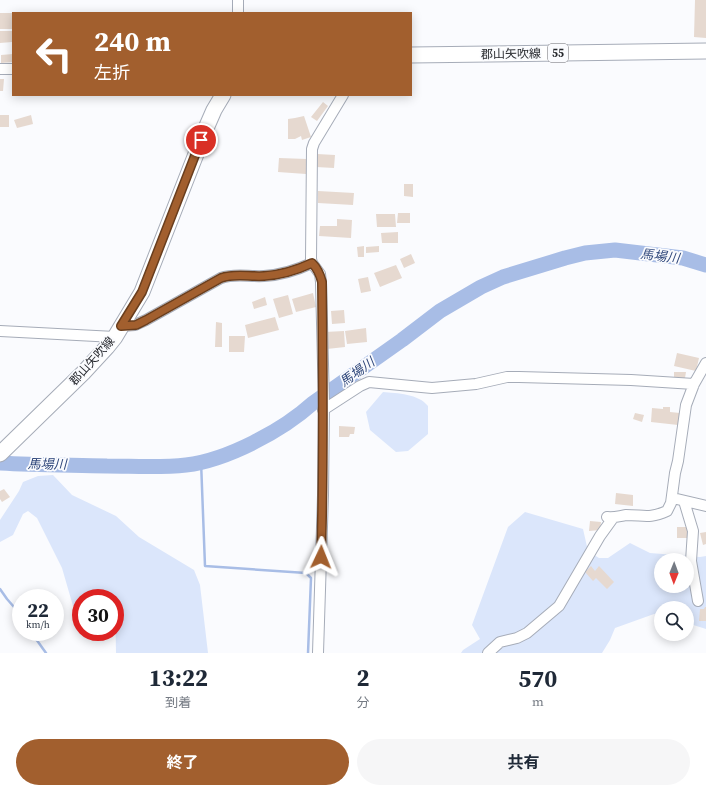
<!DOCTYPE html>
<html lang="ja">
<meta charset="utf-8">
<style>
:root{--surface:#fff;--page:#f6f6f7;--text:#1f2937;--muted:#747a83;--accent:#a25f2e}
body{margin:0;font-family:"Source Serif 4","Noto Sans JP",serif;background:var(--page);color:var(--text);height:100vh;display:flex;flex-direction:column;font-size:15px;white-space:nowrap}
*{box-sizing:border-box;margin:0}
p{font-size:13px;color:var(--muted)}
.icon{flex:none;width:22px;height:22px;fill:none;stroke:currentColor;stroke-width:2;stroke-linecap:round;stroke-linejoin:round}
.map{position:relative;height:653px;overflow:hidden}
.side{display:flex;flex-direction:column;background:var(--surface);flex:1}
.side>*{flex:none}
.top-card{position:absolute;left:12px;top:12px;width:400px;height:84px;border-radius:0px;box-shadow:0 2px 10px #0003;background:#a25f2e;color:#fff;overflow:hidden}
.needle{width:26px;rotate:181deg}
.buttons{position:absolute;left:654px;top:553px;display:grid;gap:8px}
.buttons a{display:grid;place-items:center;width:40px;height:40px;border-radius:50%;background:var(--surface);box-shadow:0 2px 10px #0003;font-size:20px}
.speed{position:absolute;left:12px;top:589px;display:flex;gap:8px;font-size:20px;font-weight:700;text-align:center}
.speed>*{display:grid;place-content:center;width:52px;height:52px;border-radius:50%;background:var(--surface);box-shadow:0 2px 10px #0003;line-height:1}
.speed small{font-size:10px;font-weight:400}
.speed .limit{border:6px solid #d22;background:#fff;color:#111}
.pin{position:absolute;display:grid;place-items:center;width:34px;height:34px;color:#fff;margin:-17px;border:2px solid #fff;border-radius:50%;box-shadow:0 1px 4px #0007}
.me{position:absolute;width:44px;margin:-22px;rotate:2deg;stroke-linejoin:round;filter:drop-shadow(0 0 3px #0008)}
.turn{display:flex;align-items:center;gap:14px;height:84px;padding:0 16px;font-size:18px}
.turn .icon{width:52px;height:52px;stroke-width:2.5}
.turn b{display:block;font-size:28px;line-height:34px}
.eta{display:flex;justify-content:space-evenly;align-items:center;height:68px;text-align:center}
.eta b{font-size:24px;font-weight:700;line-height:28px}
.primary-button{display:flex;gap:8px;margin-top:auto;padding:8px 16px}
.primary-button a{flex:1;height:46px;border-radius:24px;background:var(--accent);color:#fff;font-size:16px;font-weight:700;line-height:46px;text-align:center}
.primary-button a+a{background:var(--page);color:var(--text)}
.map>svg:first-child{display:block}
.green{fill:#dbe6fb;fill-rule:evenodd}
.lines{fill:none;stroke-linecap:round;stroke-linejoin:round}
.stream{stroke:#a8bde6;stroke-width:2.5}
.river{stroke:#a8bde6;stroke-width:15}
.building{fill:#e6d9d0}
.minor-casing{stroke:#a6acb8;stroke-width:12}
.primary-casing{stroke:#a6acb8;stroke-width:17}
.minor{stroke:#fff;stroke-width:10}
.primary{stroke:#fff;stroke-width:15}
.route-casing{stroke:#693e1e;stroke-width:10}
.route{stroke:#a25f2e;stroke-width:7}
.labels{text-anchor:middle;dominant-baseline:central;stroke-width:3.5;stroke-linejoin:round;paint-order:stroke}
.shield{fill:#fafbfe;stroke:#66676c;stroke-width:1}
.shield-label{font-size:11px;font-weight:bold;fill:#26282d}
.street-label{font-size:12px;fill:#26282d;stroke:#fafbfe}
.water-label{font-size:13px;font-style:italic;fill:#2e467a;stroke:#fafbfe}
</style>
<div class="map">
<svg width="706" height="653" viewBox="0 0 706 653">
<rect width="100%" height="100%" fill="#fafbfe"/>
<path class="green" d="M383 392C397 393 419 394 428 406V434L408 451 396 452 370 430 366 412Z
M53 475 72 495 116 516 139 537 194 570 200 585 208 653H116L115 598H81V606H73L62 568 37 518 28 511 23 514 13 535 0 542V520L19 491 23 482 38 476Z
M525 512 583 529 588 551 599 558H608L630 543 650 553 700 557 706 556V629L687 623V608H661V615L654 614 615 628 610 640 602 653H461L463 650 480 639 472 625 508 527ZM661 560H687V586H661Z"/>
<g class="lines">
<path class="stream" d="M201 461 205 566 306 573 311 578 308 653
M0 589 7 599 21 615
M31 632 46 653"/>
<path class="river" d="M0 463C35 465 71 465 107 466 132 466 161 468 186 465 227 460 282 431 313 403L402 340 440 311 481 287 503 277 565 258 585 253 615 250 683 258 706 265"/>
</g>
<path class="building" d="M695 0H706V38L694 37Z
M0 13H12V29H0Z
M0 31H12V42L0 43Z
M13 54V62L1 63V55Z
M0 79H4L3 91H0Z
M323 102 328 106 317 121 311 117Z
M0 115H9V127H0Z
M31 115 33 124 17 128 14 120Z
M304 116 311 137 302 140 301 136 295 139H288V119L295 118Z
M317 154 335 155 334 168 316 167Z
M279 158 307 159 306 174 278 172Z
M404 184H413V197L404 196Z
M318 191 354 193 353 205 318 203Z
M398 213H410V223H397Z
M376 214H395L396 227H377Z
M337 219 352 220 351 238 319 236 320 226H337Z
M398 232V243H382L381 233Z
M364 246V257H358L357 247Z
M379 246V252L366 253V247Z
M411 254 415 263 404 268 400 259Z
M396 265 402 278 380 287 374 273Z
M368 277 371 291 361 293 358 279Z
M313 293 316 307 296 312 292 299Z
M288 295 293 314 279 318 273 299Z
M265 297 267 305 254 309 252 302Z
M344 310 345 323 332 324 331 311Z
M275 317 279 330 248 338 245 325Z
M216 322 222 323V347H215Z
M366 328 367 342 347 344 345 331Z
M344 331 345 347 327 349 325 332Z
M229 336H245L244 352H229Z
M677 353 699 358 696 371 674 366Z
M674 372H686L685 378H674Z
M663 407H670V412L680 413 678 425 651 422 652 408 663 409Z
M635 413 644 415 642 422 633 419Z
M339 426 355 427 354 434H350L349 437H339Z
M4 489 10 497 2 502 0 499V491Z
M616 493 633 495V506L615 504Z
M590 521 601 522 600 530 589 531Z
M677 527H687L688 538H677Z
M706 532V544L703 545 700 533Z
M591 566 595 571 599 566 614 582 607 589 596 578 593 581 585 572Z
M705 607H706V621H699L700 609H704Z"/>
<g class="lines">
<g class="minor-casing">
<path id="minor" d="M238 13V0
M0 69H13
M121 326 135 325 146 320 221 278C235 273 249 277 264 276 281 275 297 270 312 263
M0 331 115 337
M323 410 360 386 369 382 432 388 476 384 507 377H519L631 380 694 384
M677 499 706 506
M684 501 693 531 691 561 698 601
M607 517C614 518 619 516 626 515 644 515 649 519 667 511L671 503 675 473 678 461 686 405 694 384 706 363
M318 653 323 495 324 405 321 282 320 274 312 263 311 259 312 149 314 143 343 95
M488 653 500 642 517 638 527 633 559 606 600 536 613 518"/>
</g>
<g class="primary-casing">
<path id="primary" d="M411 55 706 51
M0 454 83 373 107 347 115 337 142 292 207 126 214 110 223 95"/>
</g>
<use href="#minor" class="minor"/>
<use href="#primary" class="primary"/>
</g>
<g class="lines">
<g class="route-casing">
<path id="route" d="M201 140 142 292 121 326 136 325 146 320 221 278C235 273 249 277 264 276 281 275 297 270 312 263 318 269 320 274 322 282 323 374 324 465 321 557"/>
</g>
<use href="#route" class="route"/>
</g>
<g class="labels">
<rect class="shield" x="548" y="44" width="20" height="18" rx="3"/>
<g class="shield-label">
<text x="558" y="53">55</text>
</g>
<g class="street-label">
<text transform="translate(511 54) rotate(-1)">郡山矢吹線</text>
<text transform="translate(92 361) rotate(-48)">郡山矢吹線</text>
</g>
<g class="water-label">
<text transform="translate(660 256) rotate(7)">馬場川</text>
<text transform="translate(357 372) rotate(-36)">馬場川</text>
<text transform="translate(47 464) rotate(1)">馬場川</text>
</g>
</g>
</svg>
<div class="buttons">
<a><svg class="needle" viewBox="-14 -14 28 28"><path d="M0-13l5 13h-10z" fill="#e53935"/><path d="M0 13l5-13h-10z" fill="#747a83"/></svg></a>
<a><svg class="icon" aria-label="search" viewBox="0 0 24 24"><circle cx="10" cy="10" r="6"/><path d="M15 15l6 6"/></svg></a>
</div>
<div class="speed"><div>22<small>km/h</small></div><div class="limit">30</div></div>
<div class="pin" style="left:201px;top:140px;background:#d93025"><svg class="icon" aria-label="arrive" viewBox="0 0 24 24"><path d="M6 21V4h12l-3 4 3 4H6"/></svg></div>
<svg class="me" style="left:321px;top:557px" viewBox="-20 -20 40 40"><path d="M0-17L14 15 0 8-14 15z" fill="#a25f2e" stroke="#fff" stroke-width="4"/></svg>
<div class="top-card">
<div class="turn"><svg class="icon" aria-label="left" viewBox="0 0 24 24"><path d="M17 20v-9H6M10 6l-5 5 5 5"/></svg><div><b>240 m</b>左折</div></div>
</div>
</div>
<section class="side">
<div class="eta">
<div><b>13:22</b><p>到着</p></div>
<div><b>2</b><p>分</p></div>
<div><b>570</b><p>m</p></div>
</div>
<div class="primary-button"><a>終了</a><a>共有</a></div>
</section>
